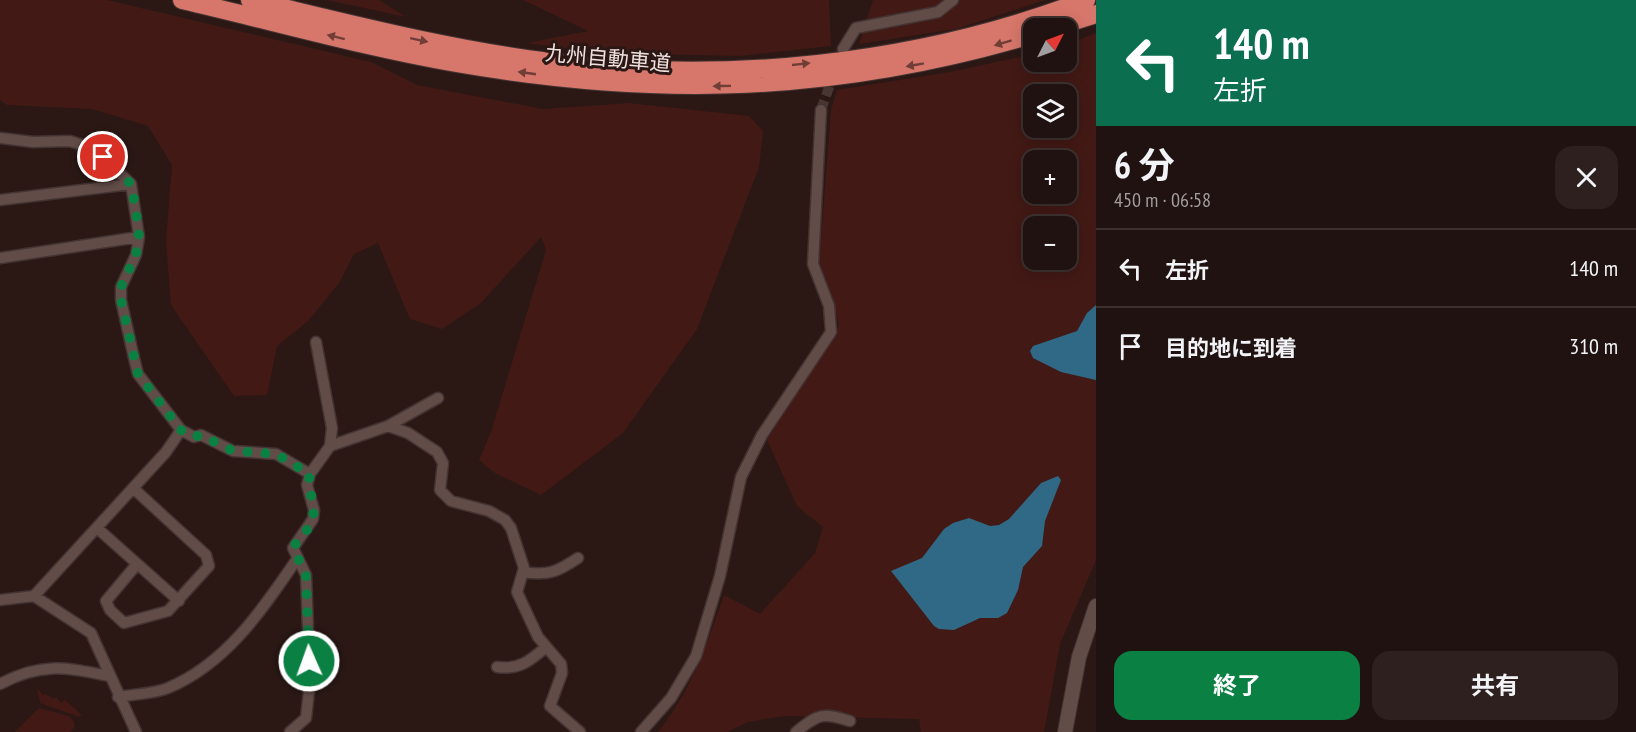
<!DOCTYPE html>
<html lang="ja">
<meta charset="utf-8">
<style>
:root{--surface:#201210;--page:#2d201e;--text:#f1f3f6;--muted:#a29e9f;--line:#3d3230;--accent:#0b8043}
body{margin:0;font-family:"PT Sans Narrow","Noto Sans JP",sans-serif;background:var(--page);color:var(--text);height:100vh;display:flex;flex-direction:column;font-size:22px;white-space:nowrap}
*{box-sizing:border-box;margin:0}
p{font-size:20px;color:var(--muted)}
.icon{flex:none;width:33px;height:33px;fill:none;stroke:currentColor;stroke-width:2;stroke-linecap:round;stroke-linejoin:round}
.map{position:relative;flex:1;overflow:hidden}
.sheet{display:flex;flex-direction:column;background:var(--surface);width:540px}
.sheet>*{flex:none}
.guide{background:#0b6e4f;color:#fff;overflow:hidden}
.needle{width:39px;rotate:48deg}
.tools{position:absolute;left:1023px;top:18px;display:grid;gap:12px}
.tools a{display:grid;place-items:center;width:54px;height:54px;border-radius:12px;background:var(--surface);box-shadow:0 3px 15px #0003,0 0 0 2px var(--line);font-size:30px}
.pin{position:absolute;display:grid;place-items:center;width:51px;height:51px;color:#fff;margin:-26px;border:3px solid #fff;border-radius:50%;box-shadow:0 2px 6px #0007}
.me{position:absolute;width:66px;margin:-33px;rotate:358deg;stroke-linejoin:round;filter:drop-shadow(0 0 4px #0008)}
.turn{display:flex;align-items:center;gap:21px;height:126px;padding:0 18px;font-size:27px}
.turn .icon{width:78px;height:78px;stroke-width:2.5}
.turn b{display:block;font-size:42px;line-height:51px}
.round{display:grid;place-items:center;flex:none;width:63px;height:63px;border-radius:18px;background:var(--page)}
.overview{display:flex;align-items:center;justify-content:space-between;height:102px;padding:0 18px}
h1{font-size:36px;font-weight:700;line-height:45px}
.cta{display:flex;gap:12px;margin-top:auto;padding:12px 18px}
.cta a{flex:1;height:69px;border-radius:18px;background:var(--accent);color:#fff;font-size:24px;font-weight:700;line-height:69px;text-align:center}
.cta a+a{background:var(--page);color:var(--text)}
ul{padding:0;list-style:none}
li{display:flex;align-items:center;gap:18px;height:78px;padding:0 18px;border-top:2px solid var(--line)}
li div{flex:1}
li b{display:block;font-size:22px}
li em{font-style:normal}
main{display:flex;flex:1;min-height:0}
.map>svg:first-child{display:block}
.green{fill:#421915;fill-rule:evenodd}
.water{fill:#306986}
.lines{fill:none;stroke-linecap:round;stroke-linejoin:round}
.minor-tunnel{stroke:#483633;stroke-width:10;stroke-dasharray:10 5;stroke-linecap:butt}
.minor-casing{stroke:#433433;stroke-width:13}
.tertiary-casing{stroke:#433433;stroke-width:16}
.motorway-casing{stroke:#433433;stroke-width:20}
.minor{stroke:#624c48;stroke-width:10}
.tertiary{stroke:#624c48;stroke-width:14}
.motorway{stroke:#d7766a;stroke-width:18}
.oneway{fill:#703e37}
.route{stroke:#0b8043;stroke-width:10;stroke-dasharray:0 18}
.labels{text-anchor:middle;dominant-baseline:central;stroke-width:6;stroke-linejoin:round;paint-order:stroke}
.street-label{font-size:21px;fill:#eee0dd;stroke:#2b1815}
</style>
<main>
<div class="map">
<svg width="1096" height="732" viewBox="0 0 1096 732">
<rect width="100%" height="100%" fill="#2b1815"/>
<path class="green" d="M0 0H107L371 62 417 85 543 109 629 103 749 116 763 131 759 167 697 329 623 433 541 495 495 473 479 460 491 432 546 250 541 237 481 303 442 329 410 319 378 243 354 254 339 283 308 321 277 346 267 395 234 396 171 305 166 241 172 165 148 126 92 109 7 105 0 100Z
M327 0H379L406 17Z
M523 0H829L831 46 739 56 601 53 527 43 588 31Z
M873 0H1045L956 29 859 44Z
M1096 33V560L1060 644 1044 732H921L919 719 783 716 748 722 727 732H658C691 691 707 644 724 595L760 614 815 553 823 527 797 506 767 440 839 326 833 301 819 264 831 110 837 90 950 72 1033 54 1034 62H1066L1067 44ZM1034 94H1066V128H1034ZM1034 160H1066V194H1034ZM1034 226H1066V260H1034Z
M37 688 43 695 46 694 53 699 56 697 61 703 65 700 82 715 79 717 40 703Z
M39 708 69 716 74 722V728L70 732H15Z"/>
<path class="water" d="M1096 305V380L1061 372 1033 358 1030 351 1033 346 1077 331 1087 313Z
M1058 476 1061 480 1045 521 1042 546 1023 567 1018 590 1007 613 998 618H980L954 630 939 629 934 626 891 571 922 558 944 529 953 523 969 518 990 526 999 525 1009 519 1041 483Z"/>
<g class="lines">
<path class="minor-tunnel" d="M821 110 834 73"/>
<g class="minor-casing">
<path id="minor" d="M843 49 856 28 938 12 953 0
M0 138 33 142 70 141 94 149 131 184 139 237 136 255 121 287V300L134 358 138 374 181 430 194 437 201 435 233 451 276 454 310 474
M0 200 131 184
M0 258 139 237
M388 426 438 398
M330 446 388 426 408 433 437 452 443 463 440 490 451 501 489 511 505 520 511 528 524 568 517 592 538 637 561 664 562 673 550 706 580 732
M133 488 206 555 209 566 168 611 124 623 110 610 106 601 137 564
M97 528 179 601
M523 572C548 576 557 572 578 558
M34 596 166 452 181 430
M0 600 34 596 91 633 136 732
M497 667C519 670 530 661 546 647
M0 684C41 662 65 667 109 676
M118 697C134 694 154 694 168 688 226 664 263 609 297 559
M290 732 306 718 310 682 306 575 293 548 313 519 314 510 307 485 310 474 330 446 332 428 316 342
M641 732 671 698 696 656 720 576 741 477 762 435 831 332 829 306 813 264 821 110
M796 732C818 714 823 712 850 721"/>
</g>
<g class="tertiary-casing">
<path id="tertiary" d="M1065 732 1079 657 1096 606"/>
</g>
<g class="motorway-casing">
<path id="motorway" d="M182 0C273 21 364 47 456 63 658 98 836 93 1034 34
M250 0C347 23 443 48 542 61 722 85 916 65 1086 0
M1052 28 1096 14"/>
</g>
<use href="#minor" class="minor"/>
<use href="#tertiary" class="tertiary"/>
<use href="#motorway" class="motorway"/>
</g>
<defs><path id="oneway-solid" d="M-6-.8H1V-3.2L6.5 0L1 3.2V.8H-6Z" transform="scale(1.5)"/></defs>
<g class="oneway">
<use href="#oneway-solid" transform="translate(336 37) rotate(-166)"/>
<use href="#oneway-solid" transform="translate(419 40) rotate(12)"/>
<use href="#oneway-solid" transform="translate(1003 43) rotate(163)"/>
<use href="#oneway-solid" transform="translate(801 64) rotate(-6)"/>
<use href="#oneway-solid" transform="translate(915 65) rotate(170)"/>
<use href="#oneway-solid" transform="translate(527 73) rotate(-172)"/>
<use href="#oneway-solid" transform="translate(722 86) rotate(179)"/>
</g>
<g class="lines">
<path class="route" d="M103 157 131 184 136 211 139 237 136 255 121 287V300L138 374 181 430 194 437 201 435 233 451 276 454 310 474C306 490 316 501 313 516 311 530 299 537 293 548L306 575 309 661"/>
</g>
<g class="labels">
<g class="street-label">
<text transform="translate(608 58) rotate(5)">九州自動車道</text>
</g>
</g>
</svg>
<div class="tools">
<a><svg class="needle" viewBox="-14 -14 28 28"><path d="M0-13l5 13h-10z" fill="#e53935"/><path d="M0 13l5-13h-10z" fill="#a29e9f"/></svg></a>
<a><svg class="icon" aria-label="layers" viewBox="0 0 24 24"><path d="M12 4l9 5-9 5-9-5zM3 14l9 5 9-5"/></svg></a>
<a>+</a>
<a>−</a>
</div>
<div class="pin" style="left:103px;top:157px;background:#d93025"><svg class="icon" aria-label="arrive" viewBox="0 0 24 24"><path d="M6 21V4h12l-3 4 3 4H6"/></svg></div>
<svg class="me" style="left:309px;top:661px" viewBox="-20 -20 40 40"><circle r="17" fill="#0b8043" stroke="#fff" stroke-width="3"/><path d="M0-11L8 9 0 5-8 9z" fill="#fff"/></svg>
</div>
<section class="sheet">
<div class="guide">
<div class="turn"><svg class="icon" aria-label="left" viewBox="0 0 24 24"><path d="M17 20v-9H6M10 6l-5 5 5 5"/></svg><div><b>140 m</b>左折</div></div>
</div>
<div class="overview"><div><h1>6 分</h1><p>450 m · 06:58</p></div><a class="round"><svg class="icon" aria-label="close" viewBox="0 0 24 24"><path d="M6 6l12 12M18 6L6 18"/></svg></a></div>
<ul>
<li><svg class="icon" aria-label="left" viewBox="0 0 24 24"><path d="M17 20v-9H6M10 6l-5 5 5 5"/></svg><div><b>左折</b></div><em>140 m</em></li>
<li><svg class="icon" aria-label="arrive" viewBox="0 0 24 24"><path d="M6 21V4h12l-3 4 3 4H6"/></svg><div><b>目的地に到着</b></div><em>310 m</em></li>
</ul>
<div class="cta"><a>終了</a><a>共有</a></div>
</section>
</main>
